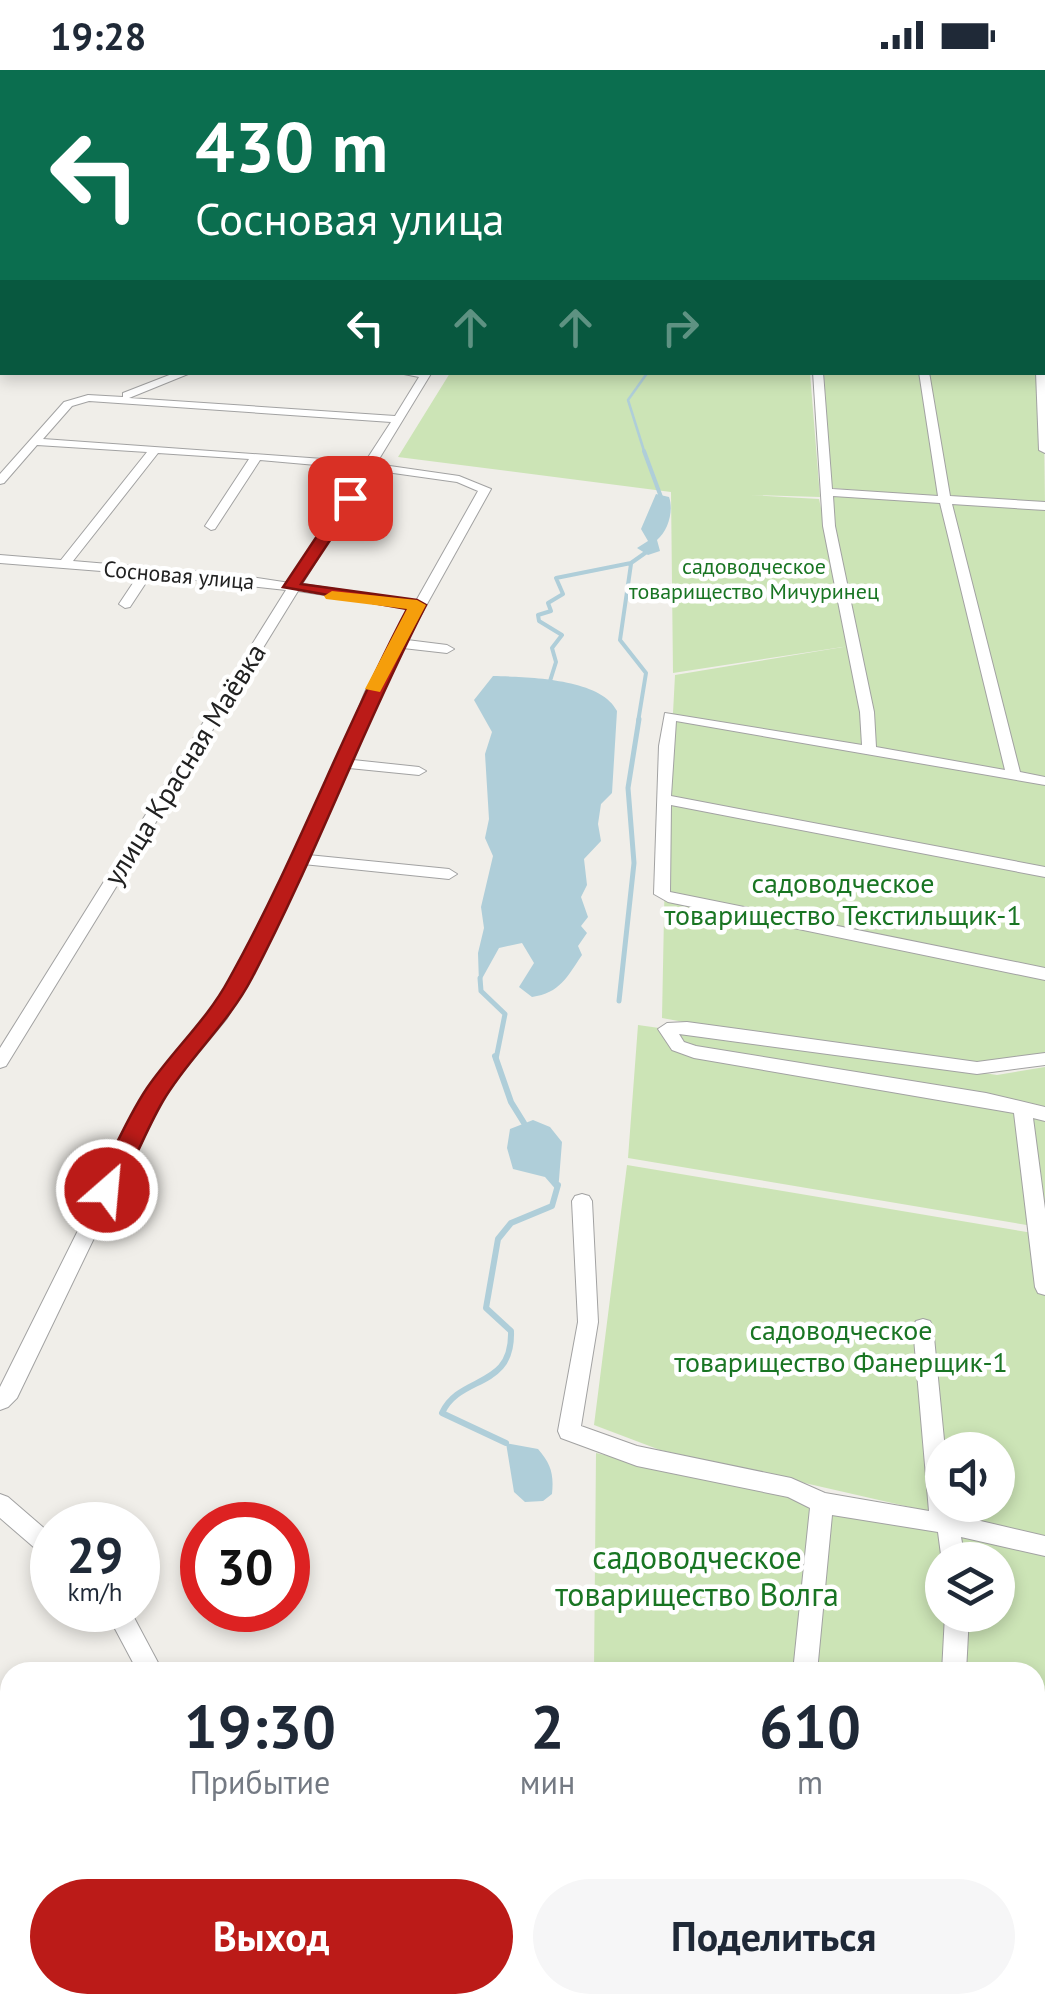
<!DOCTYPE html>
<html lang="ru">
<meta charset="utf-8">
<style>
:root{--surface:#fff;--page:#f6f6f7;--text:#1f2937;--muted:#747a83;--accent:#bb1b18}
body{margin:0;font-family:"PT Sans",sans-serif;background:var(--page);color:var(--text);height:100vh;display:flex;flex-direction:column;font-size:38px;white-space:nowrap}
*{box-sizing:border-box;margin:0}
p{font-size:32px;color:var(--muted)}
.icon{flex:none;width:55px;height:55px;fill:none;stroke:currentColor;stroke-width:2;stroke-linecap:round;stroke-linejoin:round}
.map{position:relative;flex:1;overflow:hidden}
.details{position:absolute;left:0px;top:1592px;width:1045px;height:352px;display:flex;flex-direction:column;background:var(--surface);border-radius:30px 30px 0 0;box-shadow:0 5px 15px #0003}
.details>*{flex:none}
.hud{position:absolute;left:0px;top:0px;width:1045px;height:305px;box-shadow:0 5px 15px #0003;background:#0b6e4f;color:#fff;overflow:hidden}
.fabs{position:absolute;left:925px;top:1362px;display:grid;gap:20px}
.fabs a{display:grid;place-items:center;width:90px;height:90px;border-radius:50%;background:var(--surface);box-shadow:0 5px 15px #0003;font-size:50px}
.speed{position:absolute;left:30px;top:1432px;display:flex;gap:20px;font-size:50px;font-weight:700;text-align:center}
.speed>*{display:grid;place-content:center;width:130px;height:130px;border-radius:50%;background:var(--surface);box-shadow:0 5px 15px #0003;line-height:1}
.speed small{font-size:25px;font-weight:400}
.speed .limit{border:15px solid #d22;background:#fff;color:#111}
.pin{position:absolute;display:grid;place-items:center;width:85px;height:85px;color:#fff;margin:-42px;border-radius:20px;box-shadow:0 5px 15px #0006}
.me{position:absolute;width:110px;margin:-55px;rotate:27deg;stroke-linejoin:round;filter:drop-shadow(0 0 8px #0008)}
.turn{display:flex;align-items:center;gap:35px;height:210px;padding:0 30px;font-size:45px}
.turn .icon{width:130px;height:130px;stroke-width:2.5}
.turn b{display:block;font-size:70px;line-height:85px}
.lanes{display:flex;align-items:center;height:95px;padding:0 30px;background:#0003;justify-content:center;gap:50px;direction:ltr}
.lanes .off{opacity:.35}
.eta{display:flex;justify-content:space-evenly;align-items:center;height:170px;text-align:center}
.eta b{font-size:60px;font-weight:700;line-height:70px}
.button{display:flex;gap:20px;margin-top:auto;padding:20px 30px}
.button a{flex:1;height:115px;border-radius:60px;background:var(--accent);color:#fff;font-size:40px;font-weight:700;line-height:115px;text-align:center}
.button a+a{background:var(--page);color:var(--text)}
.status{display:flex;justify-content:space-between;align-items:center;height:70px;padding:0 50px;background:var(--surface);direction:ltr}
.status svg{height:28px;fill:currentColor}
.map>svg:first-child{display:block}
.grass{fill:#cce4b6;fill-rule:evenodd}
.forest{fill:#aecba3}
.water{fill:#afced9}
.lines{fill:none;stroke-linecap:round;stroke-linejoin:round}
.stream-far3{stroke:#afced9;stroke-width:2.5}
.stream-far2{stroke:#afced9;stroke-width:4}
.stream-far1{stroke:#afced9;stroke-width:5}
.stream{stroke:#afced9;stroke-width:6}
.street-casing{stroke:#a2a2a2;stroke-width:2}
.secondary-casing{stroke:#636e12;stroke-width:3}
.street{fill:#fff;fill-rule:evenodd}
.secondary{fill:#f0f3c5;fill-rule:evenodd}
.route{fill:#bb1b18;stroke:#7a1210;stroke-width:2.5}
.slow{fill:#f59e0b}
.labels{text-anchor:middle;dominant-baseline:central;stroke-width:9;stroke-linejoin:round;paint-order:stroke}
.far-park-label{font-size:22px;fill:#197523;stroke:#fff}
.far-street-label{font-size:22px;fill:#212121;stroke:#fff}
.street-label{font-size:28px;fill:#212121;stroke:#fff}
.park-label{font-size:28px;fill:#197523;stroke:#fff}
.near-park-label{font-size:32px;fill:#197523;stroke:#fff}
</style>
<div class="status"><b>19:28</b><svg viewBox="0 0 49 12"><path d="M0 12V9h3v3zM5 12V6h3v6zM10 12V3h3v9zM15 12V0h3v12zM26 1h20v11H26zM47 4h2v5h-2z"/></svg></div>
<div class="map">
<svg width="1045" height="1944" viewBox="0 0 1045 1944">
<rect width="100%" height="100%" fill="#f0eee9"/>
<path class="grass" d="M1042 216 1045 435 831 418 824 303 1042 302Z
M450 303H810L820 427 750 425 819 429 844 544 830 424 1045 437V988L984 1003 997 1005 1045 997V1158L628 1088 638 955 902 992 662 948 668 643H673L675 605 849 576 673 603 671 422 398 387Z
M627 1095 1045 1165V1468L660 1380 594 1355ZM942 1380H998V1435H942Z
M596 1383 1045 1485V1944H411L407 1935H1035V1602H594ZM942 1490H998V1545H942Z"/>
<path class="forest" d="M40 0H947L961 2H39Z"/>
<path class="water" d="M656 424 669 427C674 441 668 461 657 470L660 481 648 485 637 478 648 471 641 459Z
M493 606C526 607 601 608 617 641L612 723 601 734 598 754 601 771 584 789 587 815 581 827 588 847 581 856 587 863 578 876 582 885C567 907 560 923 532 927L519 917 534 893 522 873 499 878 479 914 478 883 484 858 481 837 493 786 485 768 489 749 485 684 492 662 474 630Z
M533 1050 550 1057 562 1072 558 1122 545 1107 513 1099 507 1078 510 1059Z
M506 1373 538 1379C551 1394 554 1404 552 1424L543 1431 525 1432 514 1422Z"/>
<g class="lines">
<path class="stream-far3" d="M645 384 628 330 648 302"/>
<path class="stream-far2" d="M644 381 661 427
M631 494 620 570 646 603 638 652
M550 611 556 592 552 578 562 565 539 551 538 545 551 541 548 533 563 524 556 508 631 493 648 481"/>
<path class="stream-far1" d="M480 908 481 921 505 944 496 989
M619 931 634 793 628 718 639 649"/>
<path class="stream" d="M495 986 511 1032 524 1053
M506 1373 442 1343C460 1304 513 1320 511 1261L486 1238 498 1169 511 1153 552 1136 558 1115"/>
<g class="street-casing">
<path id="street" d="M1042 299 1045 300V383L1039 380 1036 302H1042Z
M177 302H193L129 328 395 346 419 307 394 302H432L376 394 459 406 491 419 407 570 447 575 454 579 447 583 403 578 379 622 353 690 419 697 426 701 419 705 349 698 308 785 449 799 457 804 449 809 303 794 249 908 227 948 162 1027 17 1328 8 1337 0 1340V1317L146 1024 212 944 233 908 337 693 365 622 412 538 298 521 6 996 0 998V978L286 520 151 505 130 537 125 538 119 534 139 504 0 493V485L61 490 147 382 37 375 4 413 0 414V404L64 332 88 325 123 327V323ZM89 331 391 352 365 392 43 369 72 336ZM158 383 249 389 205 456 211 460 215 459 260 390 361 399 290 513 238 505 73 491ZM372 400 457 412 478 421 416 531 302 514Z
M813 302H823L832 419 938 426 919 302H929L950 426 1045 432V440L952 434 1020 702 1045 707V715L676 651 671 726 1045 797V807L671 735 670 822 1045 898V910L668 832 654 824 659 676 665 643 862 675 860 642 823 456ZM833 426 940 433 1005 700 876 677 874 642 835 456Z
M687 952 977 992 1045 983V995L977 1004 679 964 684 972 696 976 986 1023 1045 1037V1051L1033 1048 1045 1139V1225L1038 1223 1035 1217 1014 1043 694 988 672 980 658 959 667 953Z
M582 1124 589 1126 592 1131 598 1252 581 1356 637 1376 791 1408 825 1423 929 1441 913 1257 916 1251 923 1249 930 1251 933 1257 945 1380H942V1435H951L955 1445 1045 1466V1486L961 1467 965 1490H942V1492L938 1462 832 1445 817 1602H793L810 1438 788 1427 637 1396 561 1368 558 1361 578 1252 572 1131 575 1126Z
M0 1424 8 1427 52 1465V1489L44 1486 0 1448Z
M105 1540H130L163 1602H138Z
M945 1545H969L966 1602H942Z
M10 1931V1935H44L40 1944H0L3 1934Z
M295 1935H323L326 1944H298Z"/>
</g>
<g class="secondary-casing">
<path id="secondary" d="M1042 206H1045V214H1042Z"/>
</g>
<use href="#street" class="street"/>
<use href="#secondary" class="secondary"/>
</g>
<path class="route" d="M350 423 358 428 301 514 417 530 426 535C363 657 316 786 252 908 228 954 189 987 163 1031 145 1062 133 1095 116 1126H98L94 1120C111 1087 126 1049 147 1018 173 980 207 950 229 909 296 789 343 660 407 539L283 517 345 424Z"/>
<path class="slow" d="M332 521 417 530 426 535 380 622 365 619 407 539 326 529 324 526Z"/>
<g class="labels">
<g class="far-park-label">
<text x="754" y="496">садоводческое<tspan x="754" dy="25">товарищество Мичуринец</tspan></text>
</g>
<g class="far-street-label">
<text transform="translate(179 505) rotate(5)">Сосновая улица</text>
</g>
<g class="street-label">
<text transform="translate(184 694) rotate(-58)">улица Красная Маёвка</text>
</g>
<g class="park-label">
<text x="843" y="812">садоводческое<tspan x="843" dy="32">товарищество Текстильщик-1</tspan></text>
<text x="841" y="1259">садоводческое<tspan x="841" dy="32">товарищество Фанерщик-1</tspan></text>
</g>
<g class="near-park-label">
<text x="697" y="1487">садоводческое<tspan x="697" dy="37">товарищество Волга</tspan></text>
</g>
</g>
</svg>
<div class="fabs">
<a><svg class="icon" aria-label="sound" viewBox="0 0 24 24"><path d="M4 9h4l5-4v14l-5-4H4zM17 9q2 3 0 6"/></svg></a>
<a><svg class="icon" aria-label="layers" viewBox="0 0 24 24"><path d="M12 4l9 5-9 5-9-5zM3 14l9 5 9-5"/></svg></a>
</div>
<div class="speed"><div>29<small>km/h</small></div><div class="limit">30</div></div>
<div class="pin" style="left:350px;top:428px;background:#d93025"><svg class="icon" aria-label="arrive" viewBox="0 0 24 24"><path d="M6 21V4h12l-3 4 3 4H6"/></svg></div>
<svg class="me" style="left:107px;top:1120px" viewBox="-20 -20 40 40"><circle r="17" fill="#bb1b18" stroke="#fff" stroke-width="3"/><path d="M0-11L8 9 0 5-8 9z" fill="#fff"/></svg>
<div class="hud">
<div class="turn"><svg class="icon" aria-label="left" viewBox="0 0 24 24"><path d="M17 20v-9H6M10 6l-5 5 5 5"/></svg><div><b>430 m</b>Сосновая улица</div></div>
<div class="lanes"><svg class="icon" aria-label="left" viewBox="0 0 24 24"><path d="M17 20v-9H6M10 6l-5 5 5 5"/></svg><svg class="icon off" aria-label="ahead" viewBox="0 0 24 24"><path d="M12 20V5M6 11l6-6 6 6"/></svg><svg class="icon off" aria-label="ahead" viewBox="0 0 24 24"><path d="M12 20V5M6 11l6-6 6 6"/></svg><svg class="icon off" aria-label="right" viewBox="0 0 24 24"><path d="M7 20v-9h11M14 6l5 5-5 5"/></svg></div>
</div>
<section class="details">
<div class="eta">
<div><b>19:30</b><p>Прибытие</p></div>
<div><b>2</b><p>мин</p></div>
<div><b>610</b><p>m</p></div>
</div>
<div class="button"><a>Выход</a><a>Поделиться</a></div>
</section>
</div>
